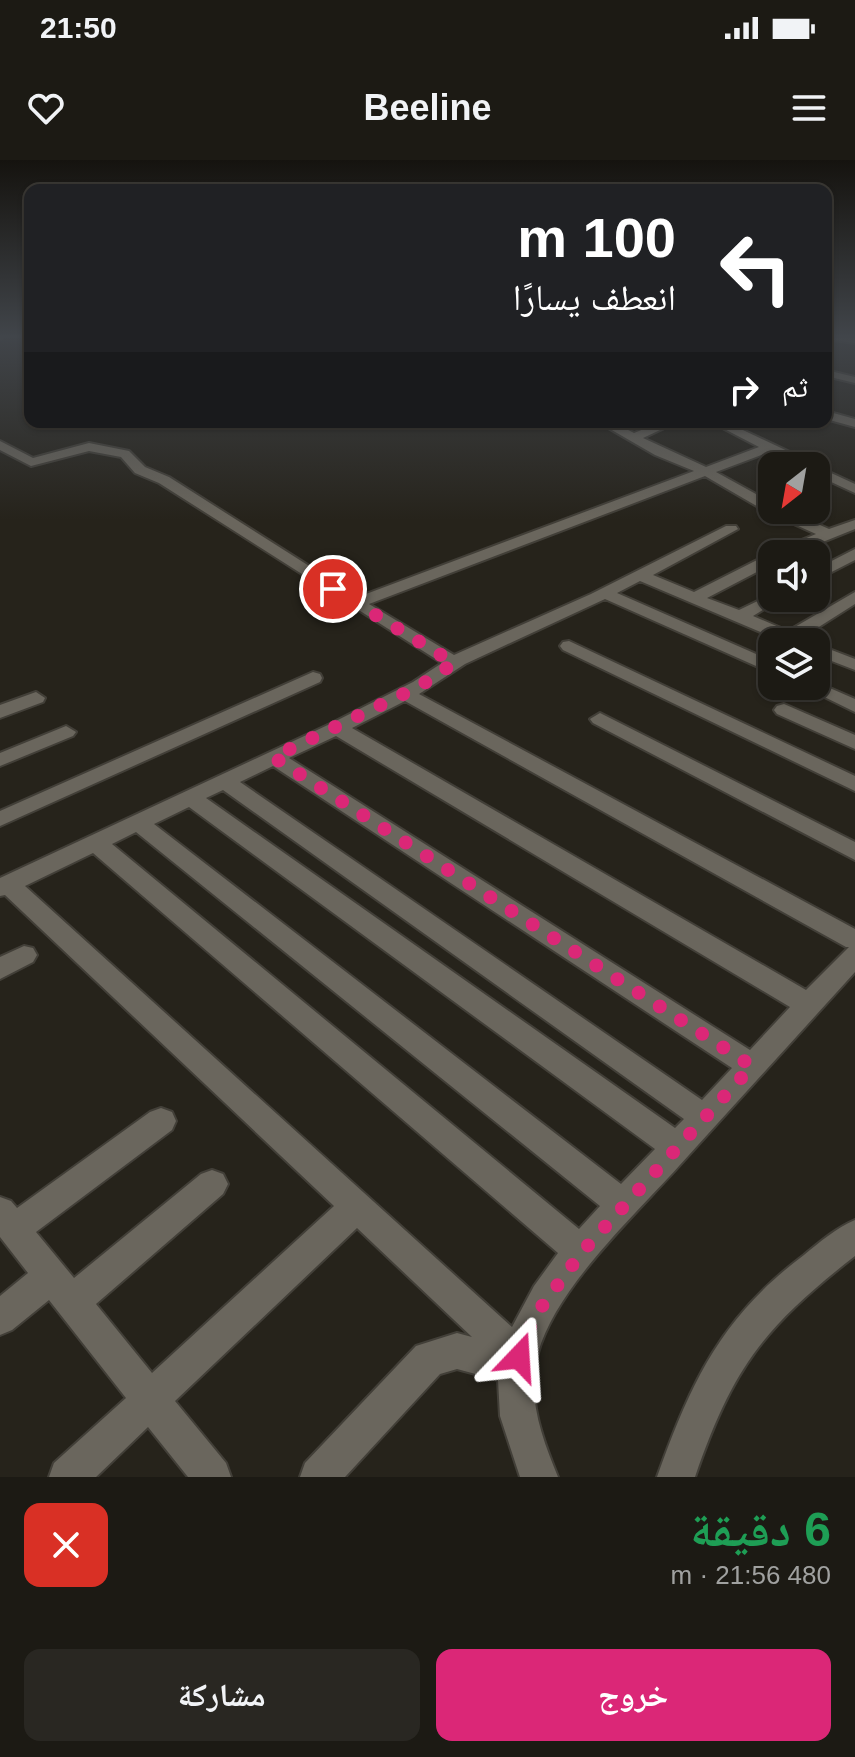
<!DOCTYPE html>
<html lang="ar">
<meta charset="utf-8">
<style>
:root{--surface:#1c1a14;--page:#292722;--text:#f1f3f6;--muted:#a0a1a0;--line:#3a3834;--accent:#db2777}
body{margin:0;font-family:Arial,"Noto Naskh Arabic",sans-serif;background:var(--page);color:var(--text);direction:rtl;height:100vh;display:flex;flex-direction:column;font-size:30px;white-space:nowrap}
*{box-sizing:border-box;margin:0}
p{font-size:26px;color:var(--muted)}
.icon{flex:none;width:44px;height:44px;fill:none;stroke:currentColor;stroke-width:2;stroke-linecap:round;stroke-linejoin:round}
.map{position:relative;height:1317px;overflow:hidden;direction:ltr}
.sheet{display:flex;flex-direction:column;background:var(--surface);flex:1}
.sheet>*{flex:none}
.hud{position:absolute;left:24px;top:24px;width:808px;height:244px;border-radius:16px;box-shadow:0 2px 6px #0004,0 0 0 2px var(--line);direction:rtl;background:#202124;color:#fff;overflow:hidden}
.needle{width:52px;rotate:211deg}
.fabs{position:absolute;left:758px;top:292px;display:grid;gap:16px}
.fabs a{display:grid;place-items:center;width:72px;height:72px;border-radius:16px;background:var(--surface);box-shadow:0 2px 6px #0004,0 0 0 2px var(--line);font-size:40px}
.pin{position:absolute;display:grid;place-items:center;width:68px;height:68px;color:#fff;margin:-34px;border:4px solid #fff;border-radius:50%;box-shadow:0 2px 8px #0007}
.me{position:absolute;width:88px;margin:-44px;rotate:20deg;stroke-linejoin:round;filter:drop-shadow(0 0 6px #0008)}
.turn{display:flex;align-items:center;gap:28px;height:168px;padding:0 24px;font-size:36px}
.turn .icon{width:104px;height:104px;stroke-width:2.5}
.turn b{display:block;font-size:56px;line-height:68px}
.then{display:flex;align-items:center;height:76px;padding:0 24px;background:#0003;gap:16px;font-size:30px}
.round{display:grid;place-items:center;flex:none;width:84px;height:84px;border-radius:16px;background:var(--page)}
.headline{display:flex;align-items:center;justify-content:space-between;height:136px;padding:0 24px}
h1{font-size:48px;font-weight:800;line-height:60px;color:#1e9e55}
.button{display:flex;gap:16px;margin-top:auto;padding:16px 24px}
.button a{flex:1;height:92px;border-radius:16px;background:var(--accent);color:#fff;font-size:32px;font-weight:800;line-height:92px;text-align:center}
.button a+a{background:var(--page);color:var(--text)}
.status{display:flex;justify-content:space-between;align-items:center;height:56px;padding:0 40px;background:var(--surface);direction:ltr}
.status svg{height:22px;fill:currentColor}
header{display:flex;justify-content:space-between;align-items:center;height:104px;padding:0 24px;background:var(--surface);font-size:36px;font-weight:800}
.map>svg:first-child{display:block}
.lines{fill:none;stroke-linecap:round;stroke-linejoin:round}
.minor-casing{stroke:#423f38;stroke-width:4}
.minor{fill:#6a665d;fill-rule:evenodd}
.route{stroke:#db2777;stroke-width:14;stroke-dasharray:0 25.2}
</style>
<div class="status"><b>21:50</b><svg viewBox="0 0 49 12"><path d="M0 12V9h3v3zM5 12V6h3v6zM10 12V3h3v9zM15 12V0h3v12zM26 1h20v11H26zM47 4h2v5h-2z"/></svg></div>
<header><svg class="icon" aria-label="menu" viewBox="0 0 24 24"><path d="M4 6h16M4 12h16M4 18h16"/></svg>Beeline<svg class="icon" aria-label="heart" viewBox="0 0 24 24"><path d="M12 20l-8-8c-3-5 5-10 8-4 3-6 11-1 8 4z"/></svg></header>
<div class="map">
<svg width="855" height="1317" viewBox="0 0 855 1317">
<rect width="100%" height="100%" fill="#26231b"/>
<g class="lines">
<g class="minor-casing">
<path id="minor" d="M0 175H6L0 179Z
M826 175 855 177V183L826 179Z
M826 210 855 217V223L826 216Z
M826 251 855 259V267L826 259Z
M598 262H613L634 273 661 262H677L643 278 706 307 759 287 711 262H726L813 303 814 306H798L769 292 716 312 772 343V350H786L829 369 855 360V369L793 394H772V404L707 438 739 450 772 434V438H782L753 456 788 471 855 432V444L803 477 809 482H784L640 421 617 433 772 501V513L605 439 465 504 419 534 855 769V812C797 876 738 941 679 1006 634 1056 556 1128 538 1193 526 1236 542 1278 558 1317H520L500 1256 498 1220 457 1209 440 1214 345 1317H300L305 1303 416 1186 457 1173 472 1177 357 1068 175 1241 226 1303 231 1317H188L148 1267 96 1317H49L54 1303 126 1238 49 1140 12 1170 0 1175V1136L28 1113 0 1077V1037L11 1041 17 1048 150 952 161 948 172 952 176 961 172 970 36 1072 74 1118 201 1014 212 1010 223 1014 228 1024 223 1034 96 1144 152 1213 334 1046 5 735 0 736V718L330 564 413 522 442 503 159 323 135 313 121 297 89 291 31 306 0 290V281L33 298 89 283 129 291 145 307 169 317 358 437 694 311 655 295ZM705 316 767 352 816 374 775 391 694 432 653 415 738 369 736 366H726L591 434 454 495 369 444ZM405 541 846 787H849L806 830 352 568ZM336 576 790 847 750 890 289 598ZM273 606 732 908 702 940 240 622ZM223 630 684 959 675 968 206 638ZM189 647 655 989 621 1024 154 664ZM136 672 600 1046 579 1069 112 684ZM93 693 558 1093 534 1126 512 1167 25 726Z
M816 306 855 324V333L816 315Z
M855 389V400L816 420V409Z
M569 481 855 616V631L563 490 560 486 563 482Z
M816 484 855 499V510L816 495Z
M313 512 320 514 322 518 320 522 0 666V651Z
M816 522 855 539V552L802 526H816Z
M36 532 45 538 43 542 0 558V545Z
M784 544 855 575V589L777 554 774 550 777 546Z
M600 553 855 682V700L593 563 590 559Z
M66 566 76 572 73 576 0 606V593Z
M24 786 33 788 37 795 33 802 0 819V797Z
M855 1060V1096C764 1167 733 1207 695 1317H657C691 1222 721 1157 804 1095 820 1082 836 1068 855 1060Z"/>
</g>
<use href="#minor" class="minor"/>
</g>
<linearGradient id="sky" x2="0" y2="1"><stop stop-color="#15130f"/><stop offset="0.49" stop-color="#41454a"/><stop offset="1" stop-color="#41454a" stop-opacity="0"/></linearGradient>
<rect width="855" height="360" fill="url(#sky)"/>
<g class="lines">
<path class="route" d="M333 429 454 503 420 526 273 597 752 906 582 1092 534 1157 519 1197"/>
</g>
</svg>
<div class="fabs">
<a><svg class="needle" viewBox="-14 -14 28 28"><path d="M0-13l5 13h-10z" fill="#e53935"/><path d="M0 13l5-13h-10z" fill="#a0a1a0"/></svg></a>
<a><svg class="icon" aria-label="sound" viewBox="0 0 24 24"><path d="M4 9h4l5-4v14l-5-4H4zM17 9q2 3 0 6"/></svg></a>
<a><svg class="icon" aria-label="layers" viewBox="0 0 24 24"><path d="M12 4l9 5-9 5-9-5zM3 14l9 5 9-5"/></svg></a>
</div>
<div class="pin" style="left:333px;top:429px;background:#d93025"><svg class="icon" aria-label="arrive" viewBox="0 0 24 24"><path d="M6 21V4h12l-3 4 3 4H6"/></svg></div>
<svg class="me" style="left:519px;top:1197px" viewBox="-20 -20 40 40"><path d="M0-17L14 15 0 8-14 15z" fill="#db2777" stroke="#fff" stroke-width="4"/></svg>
<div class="hud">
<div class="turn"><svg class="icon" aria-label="left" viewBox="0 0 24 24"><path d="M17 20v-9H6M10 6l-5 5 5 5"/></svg><div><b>100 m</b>انعطف يسارًا</div></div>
<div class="then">ثم<svg class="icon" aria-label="right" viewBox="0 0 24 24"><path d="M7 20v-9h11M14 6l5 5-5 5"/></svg></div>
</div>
</div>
<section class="sheet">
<div class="headline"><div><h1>6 دقيقة</h1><p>480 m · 21:56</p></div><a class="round" style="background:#d93025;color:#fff"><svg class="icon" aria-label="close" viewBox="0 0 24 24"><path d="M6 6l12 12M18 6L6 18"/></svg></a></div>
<div class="button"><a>خروج</a><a>مشاركة</a></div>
</section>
